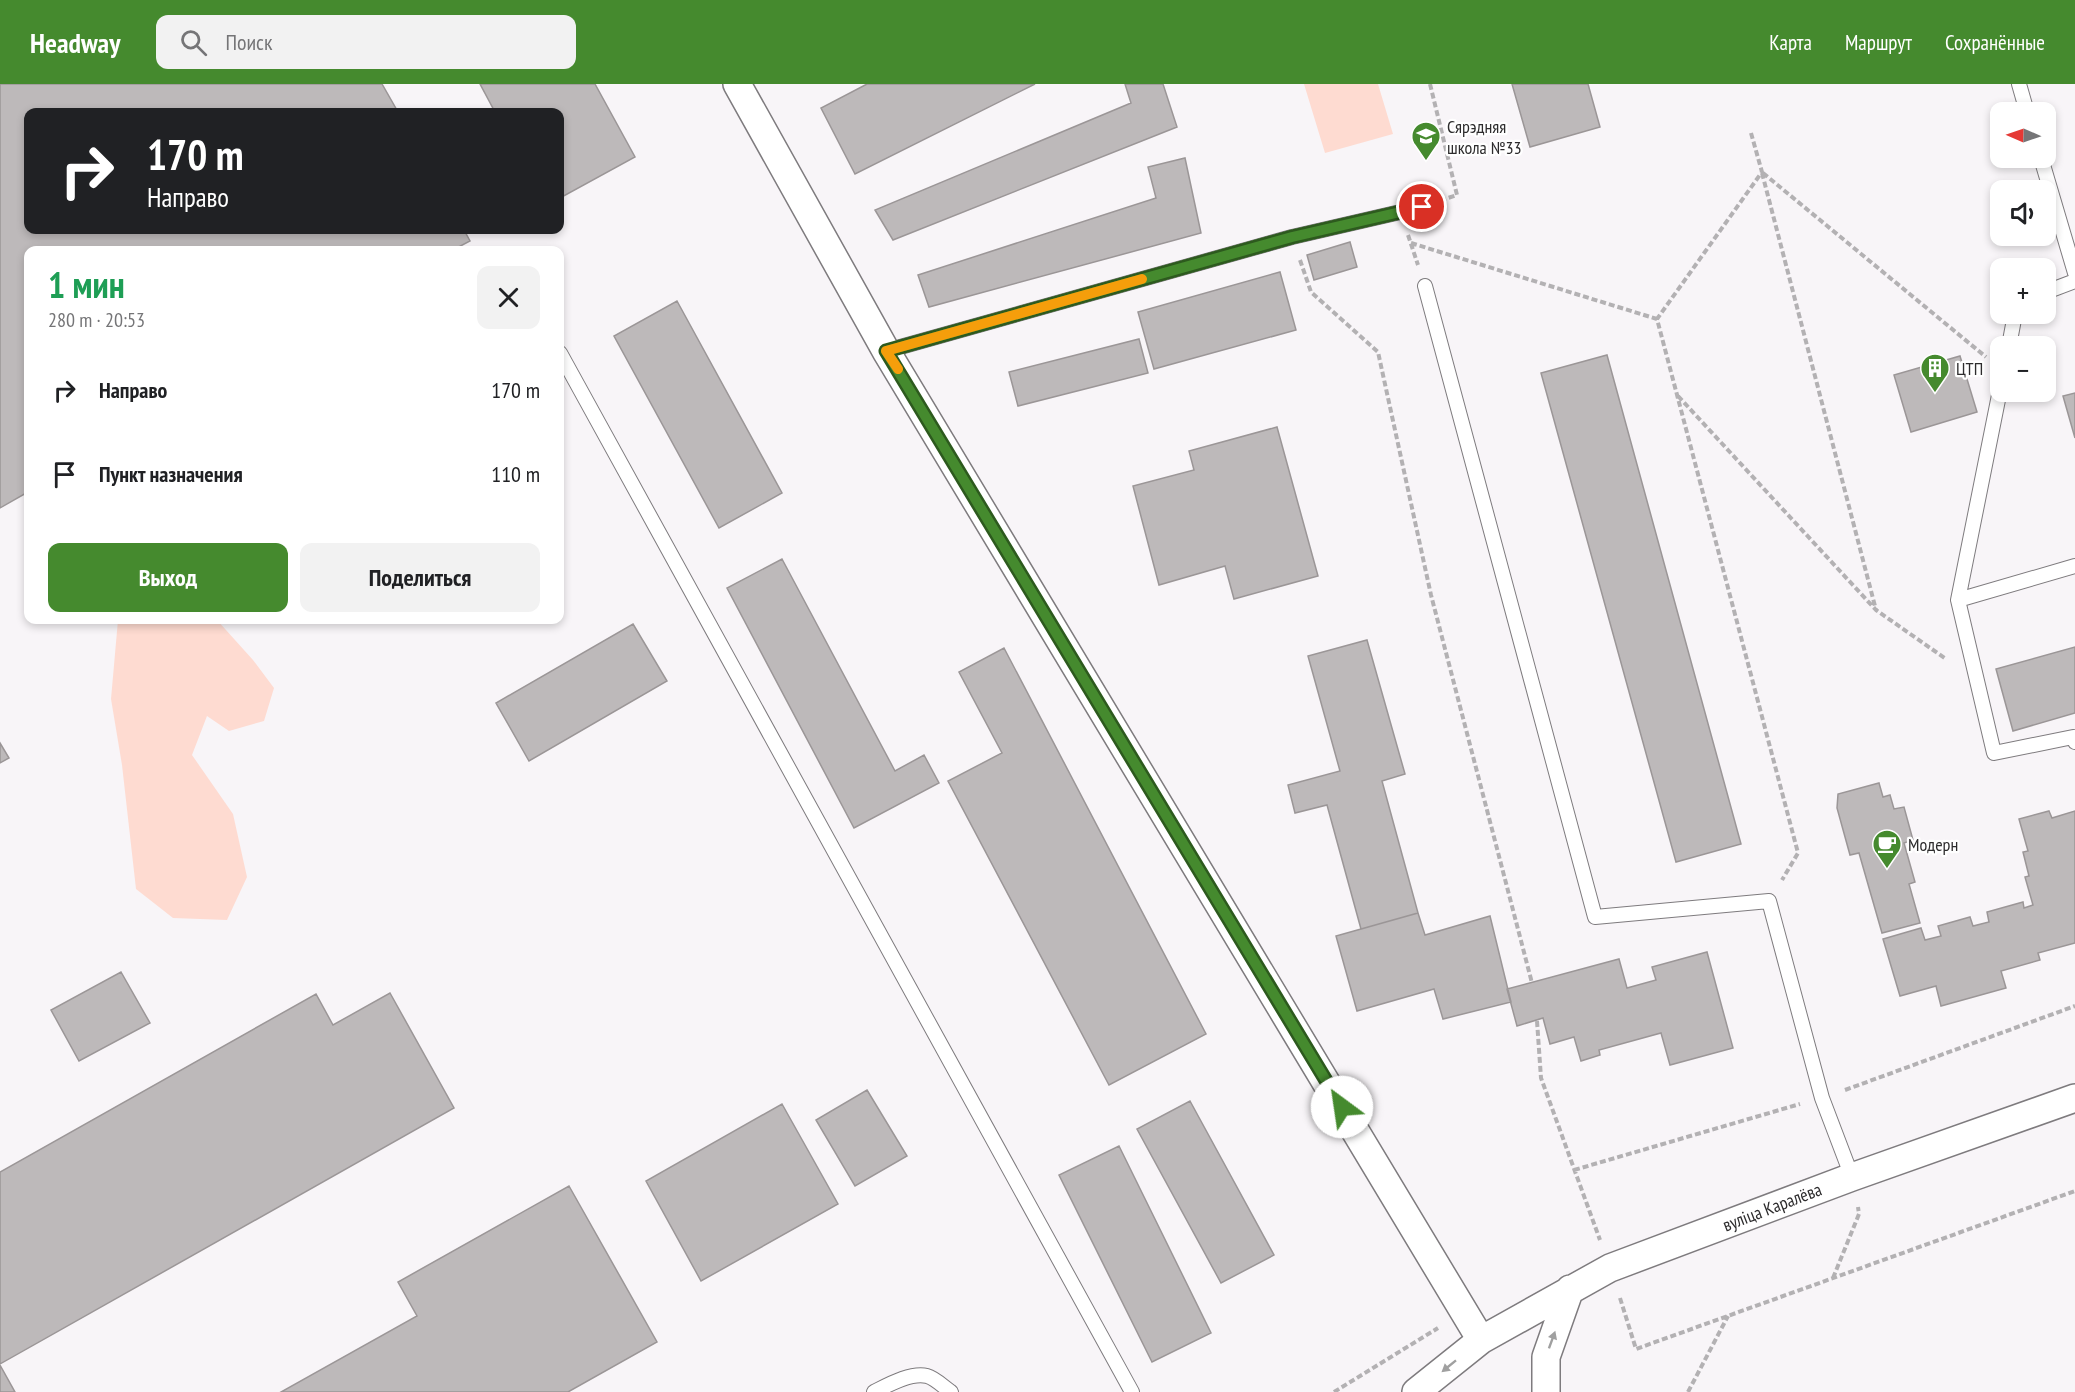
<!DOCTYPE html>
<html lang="ru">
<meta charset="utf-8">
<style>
:root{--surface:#fff;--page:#f2f2f2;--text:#202124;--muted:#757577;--accent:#458a2e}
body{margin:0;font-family:"PT Sans Narrow",sans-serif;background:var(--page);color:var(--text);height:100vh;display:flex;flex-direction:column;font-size:22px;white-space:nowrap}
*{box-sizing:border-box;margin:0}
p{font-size:20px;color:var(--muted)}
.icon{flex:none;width:33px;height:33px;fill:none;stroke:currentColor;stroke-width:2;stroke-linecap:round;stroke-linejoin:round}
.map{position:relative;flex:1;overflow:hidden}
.sheet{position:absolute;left:24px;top:162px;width:540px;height:378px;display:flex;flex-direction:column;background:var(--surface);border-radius:12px;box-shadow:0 3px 9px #0003}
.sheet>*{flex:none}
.guide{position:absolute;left:24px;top:24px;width:540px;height:126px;border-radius:12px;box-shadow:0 3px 9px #0003;background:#202124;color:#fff;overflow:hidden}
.needle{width:39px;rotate:272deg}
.tools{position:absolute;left:1990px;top:18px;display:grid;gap:12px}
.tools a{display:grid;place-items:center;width:66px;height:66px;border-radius:12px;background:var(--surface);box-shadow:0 3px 9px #0003;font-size:30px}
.pin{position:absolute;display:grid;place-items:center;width:51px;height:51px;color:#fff;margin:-26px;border:3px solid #fff;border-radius:50%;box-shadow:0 2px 6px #0007}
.me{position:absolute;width:66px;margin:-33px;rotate:329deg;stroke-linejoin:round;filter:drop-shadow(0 0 4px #0008)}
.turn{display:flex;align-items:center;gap:21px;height:126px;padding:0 24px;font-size:27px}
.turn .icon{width:78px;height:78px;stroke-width:2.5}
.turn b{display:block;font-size:42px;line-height:51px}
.round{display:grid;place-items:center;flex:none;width:63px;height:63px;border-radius:12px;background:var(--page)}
.overview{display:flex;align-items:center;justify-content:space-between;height:102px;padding:0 24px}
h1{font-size:36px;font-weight:700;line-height:45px;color:#1e9e55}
.primary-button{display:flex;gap:12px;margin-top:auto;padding:12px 24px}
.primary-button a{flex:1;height:69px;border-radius:12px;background:var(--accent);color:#fff;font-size:24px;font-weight:700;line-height:69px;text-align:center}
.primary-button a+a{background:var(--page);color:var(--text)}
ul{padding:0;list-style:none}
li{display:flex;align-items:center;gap:18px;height:84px;padding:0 24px}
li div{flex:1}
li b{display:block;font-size:22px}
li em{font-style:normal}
header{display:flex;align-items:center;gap:36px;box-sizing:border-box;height:84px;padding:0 30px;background:var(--accent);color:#fff}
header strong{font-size:28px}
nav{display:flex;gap:33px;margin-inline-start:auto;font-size:21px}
.search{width:420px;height:54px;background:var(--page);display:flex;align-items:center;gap:15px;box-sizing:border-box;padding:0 21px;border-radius:12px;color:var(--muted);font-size:22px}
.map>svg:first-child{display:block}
.green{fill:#fedbd1}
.building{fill:#bdb9ba;stroke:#9b9697;stroke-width:1.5}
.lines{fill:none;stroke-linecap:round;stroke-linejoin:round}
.lane-casing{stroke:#7e7b7e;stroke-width:16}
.street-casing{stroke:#7e7b7e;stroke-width:30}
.path{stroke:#b3b1b3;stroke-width:4;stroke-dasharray:6 3;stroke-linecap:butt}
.lane{stroke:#fff;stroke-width:14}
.street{stroke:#fff;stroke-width:27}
.oneway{fill:#a0a0a0}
.route-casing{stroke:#2d5a1e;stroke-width:15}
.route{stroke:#458a2e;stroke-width:10}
.slow{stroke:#f59e0b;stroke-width:10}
.labels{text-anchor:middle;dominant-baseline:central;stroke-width:4.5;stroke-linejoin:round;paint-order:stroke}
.poi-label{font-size:18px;fill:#2d2c2d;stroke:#fff;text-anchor:start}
.street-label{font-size:18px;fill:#2d2c2d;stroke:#fff}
</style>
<header>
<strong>Headway</strong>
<div class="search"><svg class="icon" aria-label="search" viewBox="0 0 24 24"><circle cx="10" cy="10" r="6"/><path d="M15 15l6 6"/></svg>Поиск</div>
<nav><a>Карта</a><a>Маршрут</a><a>Сохранённые</a></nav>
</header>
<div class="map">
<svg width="2075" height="1308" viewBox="0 0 2075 1308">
<rect width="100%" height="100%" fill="#f8f5f8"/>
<path class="green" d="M1304 0H1378L1393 50 1325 69Z
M118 536H217L253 576 274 604 264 637 229 647 207 632 192 671 233 730 247 793 227 836 173 834 136 805 122 681 111 615Z"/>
<path class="building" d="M0 0H382L398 28H28V146H464L470 157 453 166H28V408L0 424Z
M480 0H595L635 73 560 114V28H495Z
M867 0H1035L855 90 821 24Z
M1125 0H1163L1177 43 893 156 875 126 1131 19Z
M1512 0H1588L1600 43 1530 63Z
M1185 74 1201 149 929 223 918 191 1156 114 1148 83Z
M1350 158 1357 183 1314 196 1307 171Z
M1280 188 1296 246 1154 285 1138 228Z
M677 217 782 409 719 444 614 252Z
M1139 255 1148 289 1018 322 1009 288Z
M1607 271 1741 760 1676 778 1541 289Z
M1960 272 1977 328 1911 348 1894 291Z
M2075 309V354L2063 312Z
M1277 343 1318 492 1234 515 1225 482 1159 501 1133 402 1194 386 1189 367Z
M782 475 895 687 924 671 939 699 854 744 727 504Z
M633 540 667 597 529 677 496 619Z
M1367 556 1405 690 1382 697 1418 829 1361 845 1327 721 1295 729 1288 701 1340 687 1308 572Z
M2075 563V629L2013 647 1996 585Z
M1004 564 1206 950 1109 1001 948 697 1002 669 959 588Z
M0 659 9 674 0 679Z
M1879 699 1883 713 1890 711 1894 725 1904 723 1913 756 1904 759 1915 798 1909 800 1920 839 1882 849 1859 769 1850 771 1837 724 1838 710Z
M2049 727 2052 734 2075 727V859L2038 869 2040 876 2001 887 2006 904 1941 922 1936 902 1900 912 1883 855 1921 844 1925 856 1941 852 1938 842 1970 833 1973 842 1989 838 1987 828 2023 818 2024 824 2033 821 2025 793 2029 792 2023 768 2028 767 2019 735Z
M1418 829 1425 851 1490 832 1511 918 1443 935 1434 905 1357 927 1336 852Z
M1707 868 1733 964 1670 981 1661 949 1599 966 1600 971 1581 977 1574 953 1550 960 1543 934 1517 942 1507 905 1619 875 1627 904 1656 896 1652 883Z
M121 888 150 939 79 977 51 926Z
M390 909 454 1024 0 1280V1088L316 910 333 941Z
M867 1006 907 1072 855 1102 816 1036Z
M1190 1017 1274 1171 1221 1199 1137 1045Z
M782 1020 838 1120 701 1197 646 1097Z
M1119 1062 1211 1249 1152 1278 1059 1091Z
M569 1102 657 1258 568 1308H281L417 1232 398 1198Z
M0 1281 15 1308H0Z"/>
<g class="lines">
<g class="lane-casing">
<path id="lane" d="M2019 0 2027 28
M2041 74 2075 189
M1425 202 1595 833 1769 817 1822 1014 1852 1093
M2046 208 2075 197
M2009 262 2015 230
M886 267 1292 153 1422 123
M560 269 1132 1308
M2001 301 1958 516 1994 669 2073 653 2075 658
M1958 516 2075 482
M874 1308C888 1301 911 1288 927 1292 935 1294 945 1304 951 1308"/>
</g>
<g class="street-casing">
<path id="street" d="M737 0 886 267 1481 1256
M1416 1308 1481 1256 1610 1184 1852 1093 2075 1014
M1546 1308V1273L1570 1205"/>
</g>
<path class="path" d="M1430 0 1457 111 1445 115
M1751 49 1762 88 1657 235 1798 769 1782 796
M1762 89 1876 526
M1763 89 1986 273
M1408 151 1418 181
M1411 159 1657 235
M1300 176 1311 208 1378 268 1431 511 1532 899
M1678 312 1876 526 1946 575
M1537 937 1541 994 1600 1156
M1845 1006 2075 922
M1574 1086 1800 1020
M1833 1194 1859 1130 1858 1123
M1620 1214 1636 1265 2075 1107
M1334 1308 1438 1244
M1688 1308 1728 1232"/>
<use href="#lane" class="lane"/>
<use href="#street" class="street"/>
</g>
<defs><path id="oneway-solid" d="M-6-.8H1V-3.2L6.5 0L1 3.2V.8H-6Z" transform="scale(1.5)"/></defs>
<g class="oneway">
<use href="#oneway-solid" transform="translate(1552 1256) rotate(-70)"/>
<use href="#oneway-solid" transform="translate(1449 1282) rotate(141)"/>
</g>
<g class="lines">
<g class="route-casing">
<path id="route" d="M1342 1023 886 267 1292 153 1422 123"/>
</g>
<use href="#route" class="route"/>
<path class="slow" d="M898 285 886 267 1142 195"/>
</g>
<defs>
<g id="school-pin" transform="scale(1.5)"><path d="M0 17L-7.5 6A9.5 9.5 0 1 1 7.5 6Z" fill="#458a2e" stroke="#fff"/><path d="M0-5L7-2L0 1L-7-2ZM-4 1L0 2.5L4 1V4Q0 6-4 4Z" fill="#fff"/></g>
<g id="building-pin" transform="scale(1.5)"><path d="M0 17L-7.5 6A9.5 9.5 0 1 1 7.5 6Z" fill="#458a2e" stroke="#fff"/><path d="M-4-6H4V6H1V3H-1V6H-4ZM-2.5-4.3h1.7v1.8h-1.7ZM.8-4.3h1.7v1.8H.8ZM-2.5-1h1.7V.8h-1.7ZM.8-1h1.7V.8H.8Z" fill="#fff"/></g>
<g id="cafe-pin" transform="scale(1.5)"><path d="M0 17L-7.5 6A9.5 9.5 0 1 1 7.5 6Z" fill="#458a2e" stroke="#fff"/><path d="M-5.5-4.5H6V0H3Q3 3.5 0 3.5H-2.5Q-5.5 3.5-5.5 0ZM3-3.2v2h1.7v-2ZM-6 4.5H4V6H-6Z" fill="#fff"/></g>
</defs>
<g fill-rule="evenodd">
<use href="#school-pin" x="1426" y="52"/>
<use href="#building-pin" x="1935" y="284"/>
<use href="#cafe-pin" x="1887" y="760"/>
</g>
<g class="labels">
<g class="poi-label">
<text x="1447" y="42">Сярэдняя<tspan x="1447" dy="21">школа №33</tspan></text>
<text x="1956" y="284">ЦТП</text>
<text x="1908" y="760">Модерн</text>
</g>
<g class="street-label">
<text transform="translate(1772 1123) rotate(-21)">вуліца Каралёва</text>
</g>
</g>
</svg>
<div class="tools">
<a><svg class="needle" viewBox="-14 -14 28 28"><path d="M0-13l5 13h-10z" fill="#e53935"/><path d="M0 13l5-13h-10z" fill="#757577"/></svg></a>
<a><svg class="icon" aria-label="sound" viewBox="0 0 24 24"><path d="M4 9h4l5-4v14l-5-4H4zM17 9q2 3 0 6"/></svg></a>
<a>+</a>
<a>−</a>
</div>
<div class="pin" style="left:1422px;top:123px;background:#d93025"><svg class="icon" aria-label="arrive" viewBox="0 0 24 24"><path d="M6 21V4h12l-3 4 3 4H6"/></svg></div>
<svg class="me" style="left:1342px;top:1023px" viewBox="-20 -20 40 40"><circle r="19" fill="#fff"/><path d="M0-13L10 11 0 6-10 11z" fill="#458a2e"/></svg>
<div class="guide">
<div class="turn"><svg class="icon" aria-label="right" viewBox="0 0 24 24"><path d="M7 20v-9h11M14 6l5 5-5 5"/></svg><div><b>170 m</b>Направо</div></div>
</div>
<section class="sheet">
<div class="overview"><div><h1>1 мин</h1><p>280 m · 20:53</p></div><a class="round"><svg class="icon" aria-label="close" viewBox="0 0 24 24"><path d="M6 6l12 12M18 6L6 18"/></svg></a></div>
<ul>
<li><svg class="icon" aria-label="right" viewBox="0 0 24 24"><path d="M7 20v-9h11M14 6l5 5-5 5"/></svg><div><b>Направо</b></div><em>170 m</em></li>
<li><svg class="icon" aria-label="arrive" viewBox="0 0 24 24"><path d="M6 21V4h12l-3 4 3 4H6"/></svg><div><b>Пункт назначения</b></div><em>110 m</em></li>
</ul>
<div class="primary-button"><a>Выход</a><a>Поделиться</a></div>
</section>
</div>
